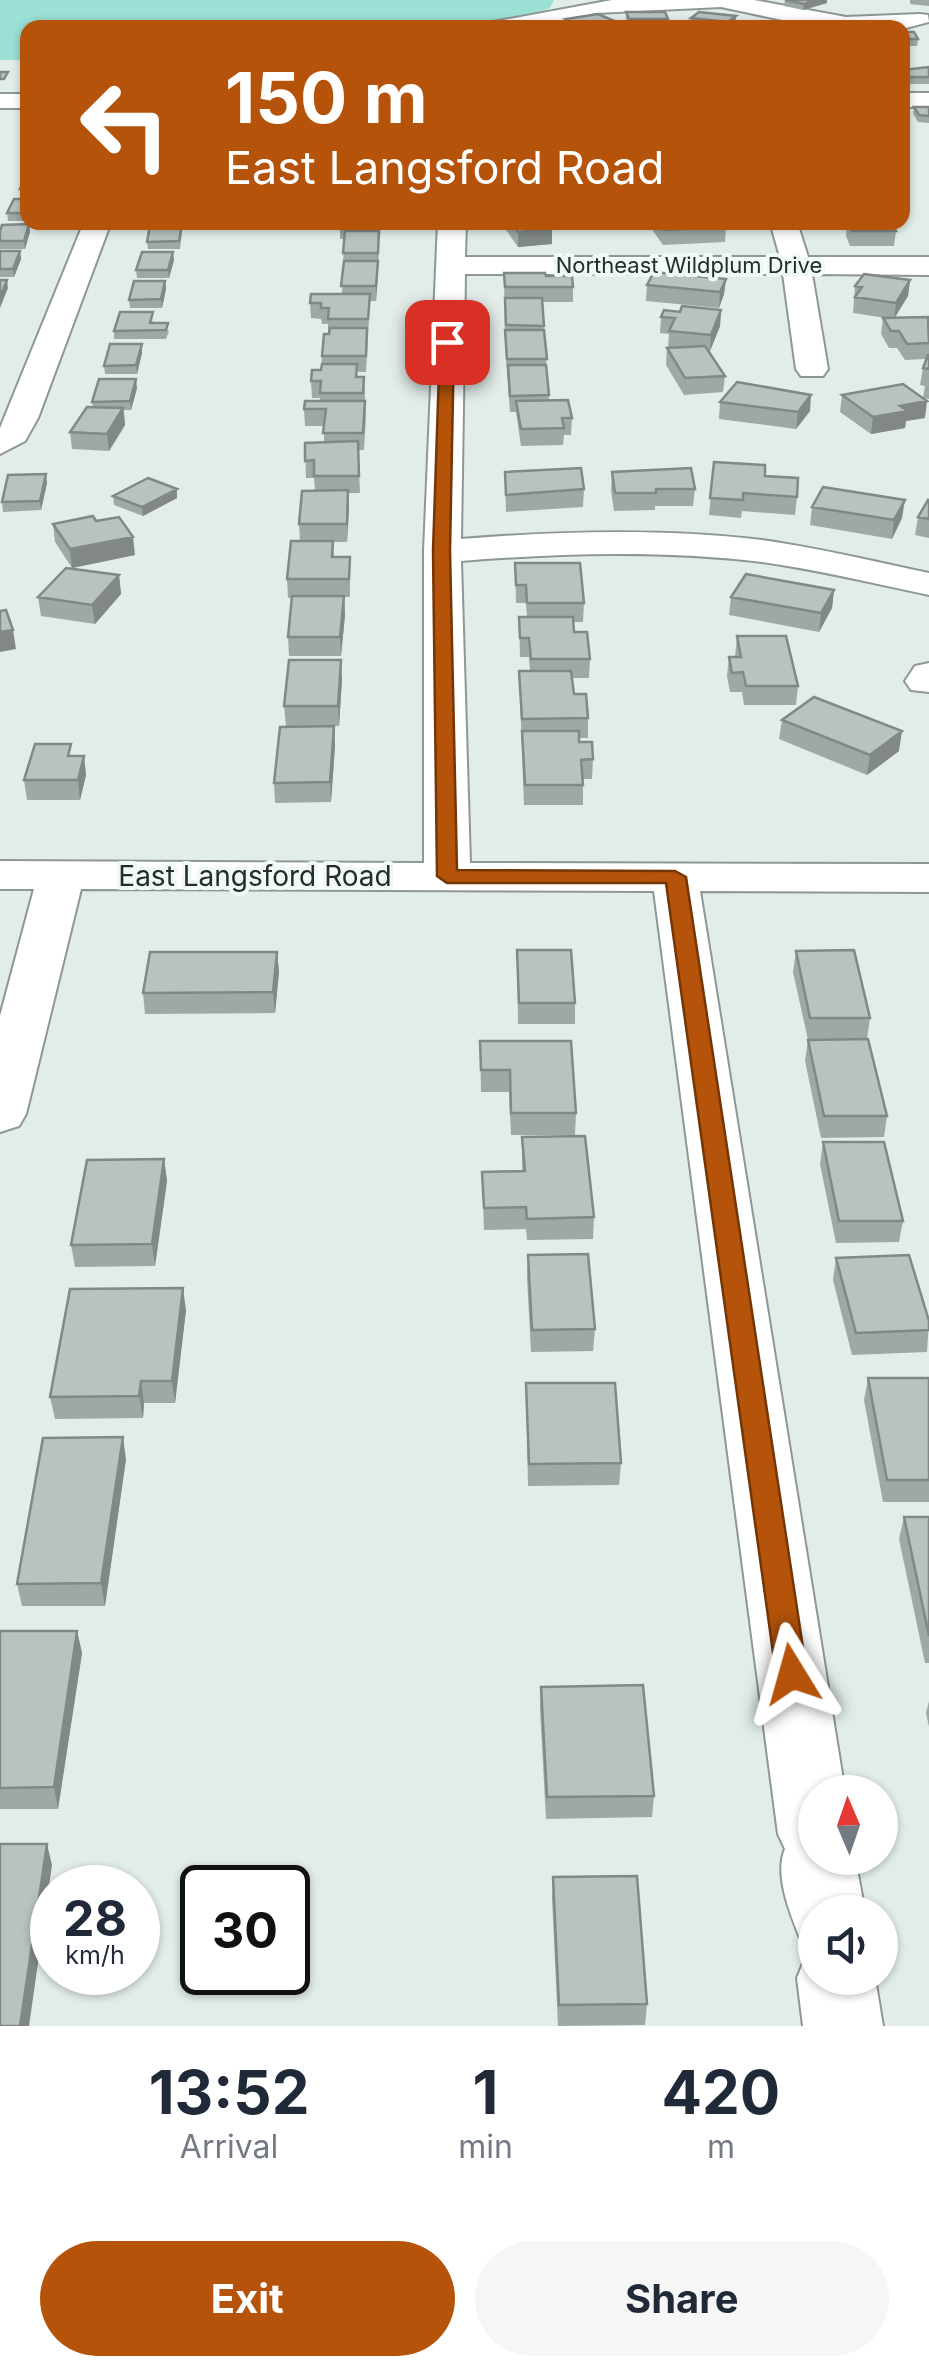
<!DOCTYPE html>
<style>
:root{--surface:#fff;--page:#f6f6f7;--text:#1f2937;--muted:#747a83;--accent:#b45309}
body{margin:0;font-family:Inter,sans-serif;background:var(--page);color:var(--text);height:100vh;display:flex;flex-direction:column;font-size:38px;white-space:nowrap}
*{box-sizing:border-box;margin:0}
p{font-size:32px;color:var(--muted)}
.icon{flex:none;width:55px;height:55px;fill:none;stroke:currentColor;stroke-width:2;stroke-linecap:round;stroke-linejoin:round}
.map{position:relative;height:2026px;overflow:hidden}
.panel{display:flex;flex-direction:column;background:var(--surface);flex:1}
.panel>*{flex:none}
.banner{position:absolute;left:20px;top:20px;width:890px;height:210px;border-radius:20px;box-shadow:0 2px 8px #0004;background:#b45309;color:#fff;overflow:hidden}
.needle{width:65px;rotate:358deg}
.tools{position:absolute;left:798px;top:1775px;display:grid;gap:20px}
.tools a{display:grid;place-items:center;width:100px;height:100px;border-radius:50%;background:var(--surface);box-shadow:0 2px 8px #0004;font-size:50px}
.speed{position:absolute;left:30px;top:1865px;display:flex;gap:20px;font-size:50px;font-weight:700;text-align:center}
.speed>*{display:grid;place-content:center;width:130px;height:130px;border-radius:50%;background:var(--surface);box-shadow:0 2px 8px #0004;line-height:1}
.speed small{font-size:25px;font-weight:400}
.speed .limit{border:5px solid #111;border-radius:15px;background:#fff;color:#111}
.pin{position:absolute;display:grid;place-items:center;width:85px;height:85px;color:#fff;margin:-42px;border-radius:20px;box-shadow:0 5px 15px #0006}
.me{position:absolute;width:110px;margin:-55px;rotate:352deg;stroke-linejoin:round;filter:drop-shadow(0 0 8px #0008)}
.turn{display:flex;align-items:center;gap:35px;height:210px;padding:0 40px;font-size:45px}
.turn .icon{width:130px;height:130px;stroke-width:2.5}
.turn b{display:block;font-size:70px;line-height:85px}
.eta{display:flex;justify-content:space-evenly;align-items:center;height:170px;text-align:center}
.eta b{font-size:60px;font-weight:700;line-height:70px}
.cta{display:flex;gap:20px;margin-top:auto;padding:20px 40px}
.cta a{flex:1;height:115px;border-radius:60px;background:var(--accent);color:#fff;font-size:40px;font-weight:700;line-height:115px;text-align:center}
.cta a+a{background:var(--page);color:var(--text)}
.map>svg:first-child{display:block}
.green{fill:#9ae0d5}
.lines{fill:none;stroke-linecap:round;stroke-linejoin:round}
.minor-casing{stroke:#8d9795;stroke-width:4}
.minor{fill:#fff;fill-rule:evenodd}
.wall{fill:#9ea8a6}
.shaded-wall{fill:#818887}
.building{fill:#b8c3c1;stroke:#818887;stroke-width:2.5}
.route{fill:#b45309;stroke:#753606;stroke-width:2.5}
.labels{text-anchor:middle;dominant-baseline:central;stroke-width:8;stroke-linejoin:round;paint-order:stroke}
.far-street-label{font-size:22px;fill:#272b2b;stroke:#effaf8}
.street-label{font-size:28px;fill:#272b2b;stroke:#effaf8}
</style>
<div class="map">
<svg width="929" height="2026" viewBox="0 0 929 2026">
<rect width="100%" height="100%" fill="#e2edea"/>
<path class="green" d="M0 0H554L550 8 493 27 28 28 27 60H0Z"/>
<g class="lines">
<g class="minor-casing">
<path id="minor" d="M612 0H754L846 17 920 14 928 15 929 22 902 29 820 28 721 7 596 13 527 28H483L493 22Z
M902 93H929V107H902Z
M0 94H28V108H0Z
M84 222H111L38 418 25 441 0 454V428Z
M438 222H466L465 257H780L770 222H797L808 257H929V275L812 274 828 369 823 376H801L796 369 783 274H465L461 539C560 531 662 528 762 540 818 548 873 561 929 573V595C873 583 818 570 762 562 662 550 561 553 461 561L470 863 929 864V892L700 891 845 1792H815V1858H855L865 1912H815V1944L800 1938C790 1914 774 1874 785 1849L778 1834 654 891 81 889 26 1114 19 1126 0 1132V1016L34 889H0V861L424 863V551Z
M929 663V692L911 690 905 681 915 666Z
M815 1948V1978H875L883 2026H803L797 1978 808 1951Z"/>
</g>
<use href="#minor" class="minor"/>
</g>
<path class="wall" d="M785 0 827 3 803 10 784 6Z
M910 0H929V6L910 4Z
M626 12 668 19V25L629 26 626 19Z
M736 16 735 22 729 28 691 25V18Z
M566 19 612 20 611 26 570 28 566 26Z
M902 32 918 39 917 46H902Z
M929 67V84H902V70Z
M914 107H929V123L918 122 913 114Z
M28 174V197H21L20 189Z
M28 199V221H8L7 213Z
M340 222H378L377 231H379L376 301H370L366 372H357L358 377H364L366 417 364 450H358L360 493H349L347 542H333L334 557H350V597H344L345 615 341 656H289L288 637 292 598H288L287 579 300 541 299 524 315 490 314 478H306L305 443 324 442V426H305L304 409 320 401V398H312L311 381 321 370 322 356 328 334V324H322L321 319 311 318 310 303 342 294 344 239H340Z
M504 222H548L552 229V244L518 247 504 227Z
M654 222H723L726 227 725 242 663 245 653 231Z
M847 222 896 231 894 246H850L846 236Z
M29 224 30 232 25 249H0V231Z
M182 232 180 249H148L147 242Z
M0 251H20L21 259 14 277H0Z
M174 260 169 278H137L136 270Z
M504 273 546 276 573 287V302H542L549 400 572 418 571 435H564L563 445 521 446 516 412H510L505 347Z
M726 279 724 294 719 308 646 301 647 285Z
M910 280 908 296 894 317 929 318V399L923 398 925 418 906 421 905 428 871 434 840 412 842 395 923 398 925 386 920 385 923 368 926 359 905 360 897 348H889L881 334 883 318H886L853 313 855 286Z
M165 281 166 289 162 308H130L129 300Z
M721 310 720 326 710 351H708L725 376 723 392 684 395 666 365 667 348H674L668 347 669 334 660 333 661 317 680 312Z
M154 321 153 323 169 331 166 339H114V331Z
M142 344V353L137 374H105L104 366Z
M137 388 131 410H124L125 425 109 451 72 449 70 432 93 407 92 402Z
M720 402 810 411 796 429 719 419Z
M714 462 765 476 797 497 795 515 742 511 741 518 709 515Z
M505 472 584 489 583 507 506 512Z
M612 472 695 489 693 506H655V510L614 511 611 490Z
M47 483 41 510 3 512 2 502Z
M177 489V498L143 516 114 505 113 496Z
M929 501V538L915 535 918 517Z
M812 507 902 518 892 539 810 525Z
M96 521 135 555 72 568 55 542 53 524Z
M515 563 584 603 583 622H573L574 632 590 659 589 678H572L574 694 588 718V738H579V742L593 759 592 779H583V805H524L519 671H530L529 657H520L519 617H527L526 603H516Z
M119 575 121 594 95 624 41 616 38 597Z
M834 590 832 608 819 632 729 615 731 597Z
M737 636 798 686 796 705H744L742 692H730L727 676 729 657H735Z
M342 679 339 726H286L284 706Z
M782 720 899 751 867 775 779 739Z
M334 726 335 746 331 802 275 803 274 783Z
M72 756H84L86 775 80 800H27L24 780Z
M517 950 575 1003V1024H518Z
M796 951 870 1018 867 1039 808 1040 793 972Z
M277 952 279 972 275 1013 145 1014 143 993Z
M808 1040 887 1116 884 1137 821 1138 805 1061Z
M480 1041 576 1113 575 1135H511L509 1092H481Z
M522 1137 594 1217 593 1239 527 1240 526 1229 484 1230 482 1172 522 1171Z
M823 1142 903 1221 899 1242 836 1243 820 1164Z
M164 1159 167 1181 155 1266 75 1267 71 1245Z
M528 1255 595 1329 593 1351 531 1352 527 1277Z
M836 1258 929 1321 927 1352 852 1355 833 1280Z
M186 1310 175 1403H144L143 1418 55 1419 50 1397Z
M868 1378H929V1502H883L864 1400Z
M526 1383 621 1463 619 1485 528 1486Z
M126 1459 105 1606H22L17 1584Z
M904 1517H929V1663H925L899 1539Z
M0 1631H77L82 1653 58 1809H0Z
M541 1687 654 1796 652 1817 546 1819 540 1709Z
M929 1701V1727L926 1713Z
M553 1877 647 2004 645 2025 558 2026 552 1898Z"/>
<path class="shaded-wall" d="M816 0H827V3L803 10 804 4Z
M736 16 735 22 728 28V22Z
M612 20 611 26 608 28H589Z
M29 224 30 232 25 249 24 241Z
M552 229V244L518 247V232Z
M379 231 378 276 376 301V286Z
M20 251 21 259 14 277 13 269Z
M173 252 174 260 169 278 168 270Z
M726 279 724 294 719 308 720 292Z
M7 280 8 288 0 308V298Z
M910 280 908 296 894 319 896 303Z
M165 281 166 289 162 308 161 299Z
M721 310 720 326 710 351 711 335Z
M142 344V353L137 374 136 365Z
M136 379 137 388 131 410 130 401Z
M811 395 810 411 796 429 798 412Z
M927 401 925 418 906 421 905 428 871 434 873 417 900 406Z
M123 408 125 425 109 451 107 434Z
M46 474 47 483 41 510 40 501Z
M177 489V498L143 516 142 507Z
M348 490 349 508 347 542V524Z
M905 500 902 518 892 539 894 520Z
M133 537 135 555 72 568 70 549Z
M119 575 121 594 95 624 92 605Z
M834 590 832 608 819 632 821 613Z
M344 596 345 615 341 656 340 637Z
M13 630 16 649 0 652V632Z
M341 660 342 679 339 726 338 706Z
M334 726 335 746 331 802 330 782Z
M902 731 899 751 867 775 870 755Z
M84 756 86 775 80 800 78 780Z
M277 952 279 972 275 1013 273 992Z
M164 1159 167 1181 155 1266 152 1244Z
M183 1288 186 1310 175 1403 172 1381Z
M141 1381 144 1403 143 1418 139 1396Z
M123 1437 126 1459 105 1606 101 1583Z
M77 1631 82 1653 58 1809 54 1787Z
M47 1844 52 1865 29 2026H20Z"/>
<path class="building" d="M785 0H816L804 4Z
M626 12H665L668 19H629Z
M699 12 736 16 728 22 691 18Z
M598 14 612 20 586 28 566 19Z
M763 22 794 28 751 27Z
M902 32H914L918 39H902Z
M929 67V77H902V70Z
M0 72H8L4 79H0Z
M914 107H929V116L919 115Z
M27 174 28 189H20Z
M14 199H28V213H7Z
M340 222H376V224H340Z
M512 222H548L552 229 518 232Z
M659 222H723L726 227 664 230Z
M848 222H891L896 231H852Z
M29 224 24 241H0V231L2 225Z
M150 225H182L179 241 147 242Z
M345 231H379L378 253H343Z
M0 251H20L13 269H0Z
M142 252H173L168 270H136Z
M344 261H378L376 286H341Z
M654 272 726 279 720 292 647 285Z
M504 273H545L546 276H572L573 287H505Z
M864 274 910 280 896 303 855 297 862 287 855 286Z
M0 280H7L0 298Z
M134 281H165L161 299 129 300Z
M311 294H370L368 319H328L329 308H321V303H310Z
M505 298H542L544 326 506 325Z
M682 306 721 310 711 335 669 331 675 318 661 317 664 310 680 312Z
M120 312H153L150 323H168L166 330 114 331Z
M928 317 929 343 907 344 899 331H891L883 318Z
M330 328H367L366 356H322L324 334H329Z
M505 330H544L547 359H507Z
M110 344H142L136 365 104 366Z
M705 346 725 376 685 378 667 348Z
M928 355H929V369L923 368Z
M322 364H357L356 377H364L363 393H320L321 381H311L312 370H321Z
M508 365H546L549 395 510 396Z
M99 379H136L130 401 92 402Z
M737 382 811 395 798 412 720 402Z
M903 384 927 401 900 406 908 411 873 417 842 395Z
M568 400 572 418H562L564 428 521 429 516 401Z
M305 401H365L363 433H323L326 409H304Z
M87 407 123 408 107 434 70 432Z
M358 441 359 476H314V460L305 461V443Z
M714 462 765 465V476L798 478 797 497 743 493V500L710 498Z
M581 468 584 489 506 495 505 472Z
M691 468 695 489H656V493H615L612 472Z
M46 474 40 501 2 502 8 475Z
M148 478 177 489 142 507 113 496Z
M823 487 905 500 894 520 812 507Z
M348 490 347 524H299L302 491Z
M928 500 929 501V519L918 517Z
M93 516 96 521 119 517 133 537 70 549 53 524Z
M291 541H333L332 557H350L349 579H287Z
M515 563H580L584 603H527L526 585H516Z
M66 568 119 575 92 605 38 597Z
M746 574 834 590 821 613 731 597Z
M292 596H344L340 637H288Z
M6 610 13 630 0 632V611Z
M519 617H573L574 632H587L590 659H531L529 638H520Z
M737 636H786L798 686H746L743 672 732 673 729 657H741Z
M289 660H341L338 706H284Z
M519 671H571L574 694H586L588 718 522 719Z
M814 697 902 731 870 755 782 720Z
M334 726 330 782 274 783 280 727Z
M522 731H579V742H592L593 759 581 760 583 785H525Z
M35 744H71L68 756H84L78 780H24Z
M517 950H571L575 1003H519Z
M854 950 870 1018H810L796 951Z
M150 952H277L273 992 143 993Z
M868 1039 887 1116H824L808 1040Z
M480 1041H571L576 1113H511L510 1070H481Z
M585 1136 594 1217 527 1219 526 1207 484 1208 482 1172 525 1171 522 1137Z
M823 1142H884L903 1221H839Z
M164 1159 152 1244 71 1245 87 1160Z
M588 1254 595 1329 532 1330 528 1255Z
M909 1255 929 1321V1330L856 1333 836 1258Z
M183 1288 172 1381H141L139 1396 50 1397 70 1289Z
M868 1378H929V1480H887Z
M526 1383H615L621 1463 529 1464Z
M123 1437 101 1583 17 1584 43 1438Z
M904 1517H929V1636Z
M0 1631H77L54 1787 0 1788Z
M643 1685 654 1796 547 1797 541 1687Z
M0 1844H47L20 2026H0Z
M637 1876 647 2004 559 2005 553 1877Z"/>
<path class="route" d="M447 338 454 342 450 551 457 870 675 871 686 877 807 1674 803 1683 792 1687 780 1683 776 1674 666 883H447L437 876 433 551 440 342Z"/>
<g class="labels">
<g class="far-street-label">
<text x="689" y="265">Northeast Wildplum Drive</text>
</g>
<g class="street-label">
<text x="255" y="876">East Langsford Road</text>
</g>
</g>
</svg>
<div class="tools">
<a><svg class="needle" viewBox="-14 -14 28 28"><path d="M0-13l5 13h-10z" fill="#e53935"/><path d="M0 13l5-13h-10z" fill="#747a83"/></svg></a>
<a><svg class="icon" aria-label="sound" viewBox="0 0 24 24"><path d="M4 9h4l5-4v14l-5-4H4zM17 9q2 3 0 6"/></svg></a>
</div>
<div class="speed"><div>28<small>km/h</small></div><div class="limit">30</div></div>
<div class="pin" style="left:447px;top:342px;background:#d93025"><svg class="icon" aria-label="arrive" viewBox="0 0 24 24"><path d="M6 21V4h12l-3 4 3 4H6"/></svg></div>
<svg class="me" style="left:792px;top:1674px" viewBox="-20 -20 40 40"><path d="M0-17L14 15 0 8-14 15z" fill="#b45309" stroke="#fff" stroke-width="4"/></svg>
<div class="banner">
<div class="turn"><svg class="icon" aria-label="left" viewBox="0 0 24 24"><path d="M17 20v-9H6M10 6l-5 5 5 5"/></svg><div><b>150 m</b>East Langsford Road</div></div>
</div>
</div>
<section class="panel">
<div class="eta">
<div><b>13:52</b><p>Arrival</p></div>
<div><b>1</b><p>min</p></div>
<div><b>420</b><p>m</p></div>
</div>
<div class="cta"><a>Exit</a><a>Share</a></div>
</section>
